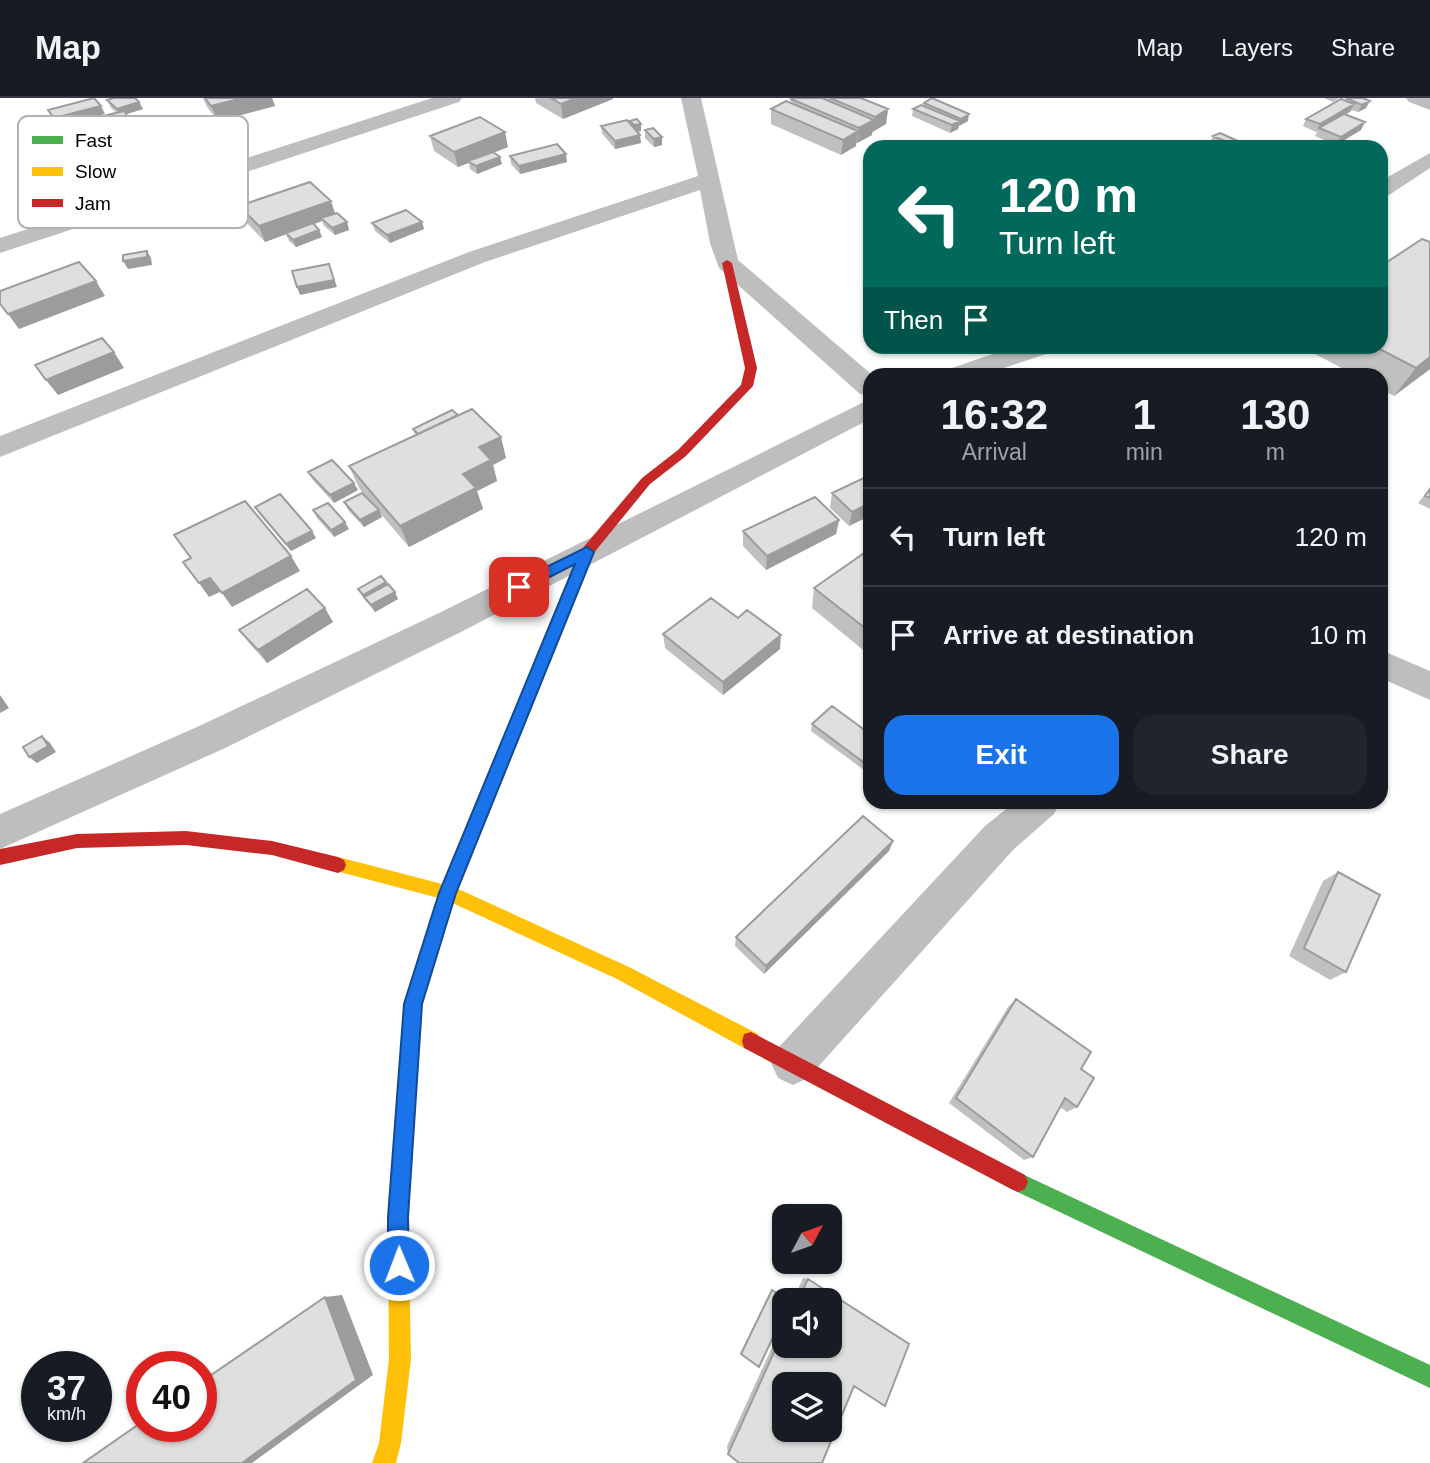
<!DOCTYPE html>
<style>
:root{--surface:#171b24;--page:#20242c;--text:#f1f3f6;--muted:#9ea1a6;--line:#363941;--accent:#1a73e8}
body{margin:0;font-family:Arial,sans-serif;background:var(--page);color:var(--text);height:100vh;display:flex;flex-direction:column;font-size:26px;white-space:nowrap}
*{box-sizing:border-box;margin:0}
p{font-size:23px;color:var(--muted)}
.icon{flex:none;width:38px;height:38px;fill:none;stroke:currentColor;stroke-width:2;stroke-linecap:round;stroke-linejoin:round}
.map{position:relative;flex:1;overflow:hidden}
.panel{position:absolute;left:863px;top:270px;width:525px;height:441px;display:flex;flex-direction:column;background:var(--surface);border-radius:21px;box-shadow:0 2px 5px #0004}
.panel>*{flex:none}
.top-card{position:absolute;left:863px;top:42px;width:525px;height:214px;border-radius:21px;box-shadow:0 2px 5px #0004;background:#00695c;color:#fff;overflow:hidden}
.needle{width:46px;rotate:49deg}
.tools{position:absolute;left:772px;top:1106px;display:grid;gap:14px}
.tools a{display:grid;place-items:center;width:70px;height:70px;border-radius:14px;background:var(--surface);box-shadow:0 2px 5px #0004;font-size:35px}
.speed{position:absolute;left:21px;top:1253px;display:flex;gap:14px;font-size:35px;font-weight:700;text-align:center}
.speed>*{display:grid;place-content:center;width:91px;height:91px;border-radius:50%;background:var(--surface);box-shadow:0 2px 5px #0004;line-height:1}
.speed small{font-size:18px;font-weight:400}
.speed .limit{border:10px solid #d22;background:#fff;color:#111}
.pin{position:absolute;display:grid;place-items:center;width:60px;height:60px;color:#fff;margin:-30px;border-radius:14px;box-shadow:0 4px 10px #0006}
.me{position:absolute;width:77px;margin:-38px;rotate:359deg;stroke-linejoin:round;filter:drop-shadow(0 0 5px #0008)}
.turn{display:flex;align-items:center;gap:24px;height:147px;padding:0 21px;font-size:32px}
.turn .icon{width:91px;height:91px;stroke-width:2.5}
.turn b{display:block;font-size:49px;line-height:60px}
.then{display:flex;align-items:center;height:66px;padding:0 21px;background:#0003;gap:14px;font-size:26px}
.eta{display:flex;justify-content:space-evenly;align-items:center;height:119px;text-align:center}
.eta b{font-size:42px;font-weight:800;line-height:49px}
.primary-button{display:flex;gap:14px;margin-top:auto;padding:14px 21px}
.primary-button a{flex:1;height:80px;border-radius:21px;background:var(--accent);color:#fff;font-size:28px;font-weight:800;line-height:80px;text-align:center}
.primary-button a+a{background:var(--page);color:var(--text)}
ul{padding:0;list-style:none}
li{display:flex;align-items:center;gap:21px;height:98px;padding:0 21px;border-top:2px solid var(--line)}
li div{flex:1}
li b{display:block;font-size:26px}
li em{font-style:normal}
header{display:flex;align-items:center;gap:42px;box-sizing:border-box;height:98px;padding:0 35px;background:var(--surface);border-bottom:2px solid var(--line)}
header strong{font-size:33px}
nav{display:flex;gap:38px;margin-inline-start:auto;font-size:24px}
.map>svg:first-child{display:block}
.lines{fill:none;stroke-linecap:round;stroke-linejoin:round}
.street{fill:#bebebe;fill-rule:evenodd}
.fast{fill:#4caf50;fill-rule:evenodd}
.slow{fill:#ffc107;fill-rule:evenodd}
.jam{fill:#c62828;fill-rule:evenodd}
.wall{fill:#c0c0c0;fill-rule:evenodd}
.shaded-wall{fill:#9c9c9c}
.building{fill:#dfdfdf;stroke:#9c9c9c;stroke-width:2;fill-rule:evenodd}
.route{fill:#1a73e8;stroke:#114b97;stroke-width:2}
.key{fill:#fff;stroke:#b2b2b2;stroke-width:2}
.key-label{font-size:19px;fill:#000}
</style>
<header>
<strong>Map</strong>
<nav><a>Map</a><a>Layers</a><a>Share</a></nav>
</header>
<div class="map">
<svg width="1430" height="1365" viewBox="0 0 1430 1365">
<rect width="100%" height="100%" fill="#fff"/>
<g class="lines">
<path class="street" d="M432 0H462L459 4 0 155V140Z
M681 0H701L738 162 871 276 870 298 860 296 719 170 710 145 700 92 485 164 0 359V338L469 154 698 78Z
M1406 0H1430V12L1409 4Z
M1430 55V70L1389 97 1381 99V83Z
M1016 248H1056L1052 254 986 276H948L952 270Z
M870 301V321L463 533 223 651 0 751V716L197 629 439 515Z
M1381 552 1430 573V602L1381 580Z
M1015 704H1060L1054 716 1013 752 808 980 793 987 778 980 771 965 778 950 985 728Z"/>
<path class="fast" d="M538 568 545 574 456 795 439 852 436 858 430 860 424 858 421 852 440 795 531 574Z
M1018 1074 1430 1267V1290L1011 1091 1008 1084 1011 1077Z"/>
<path class="slow" d="M338 759 454 789 629 869 758 936 760 943 758 950 751 952 744 950 617 881 446 802 332 772 330 767 332 762Z
M430 844 436 846 439 852 422 906 408 1119 411 1261 401 1345 396 1365H372L379 1345 389 1261 388 1119 404 906 421 852 424 846Z"/>
<path class="jam" d="M727 162 732 165 757 270 753 288 686 358 650 386 593 456 545 574 543 578H533L531 574 582 451 642 380 678 352 741 287 745 270 722 165Z
M186 733 272 743 338 759 344 762 346 767 344 772 338 775 272 757 186 747 77 750 0 767V751L77 736Z
M751 934 1025 1077 1028 1084 1025 1091 1018 1094 1011 1091 744 950 742 943 744 936Z"/>
</g>
<path class="wall" d="M203 0H272L275 8 218 23 207 9Z
M535 0H613V1L563 21 536 5Z
M793 0H861L888 11 886 26 872 34V37L857 45H856V48L841 57 771 26V11L791 5V1Z
M1324 0H1339L1333 4Z
M1346 0H1363L1366 10 1358 14 1351 12 1345 16 1361 32 1336 47 1315 38 1318 32 1316 34 1303 28 1306 21 1345 3Z
M107 2 139 4 143 11 126 16 142 45 73 63 117 15 111 10Z
M924 5 968 23 959 28 958 31 950 35 912 18 913 11 923 8Z
M630 23 641 33 638 34 641 45 615 51 602 35 601 28 630 26Z
M645 32 662 47 654 49 645 40Z
M430 38 508 49 494 54 502 66 477 76 470 71 469 65 458 69 434 53Z
M1213 38 1235 49H1216L1209 46Z
M510 58 567 64 520 76 511 66Z
M239 108 335 115 347 124 349 132 335 137 324 128 322 123 314 126 319 132 322 139 296 149 289 143 286 136 265 144 246 124Z
M422 124 424 131 390 145 375 133 372 125Z
M1430 144V271L1394 298 1381 291V276H1353L1300 248H1381Z
M458 317 506 360 493 367 497 383 477 393 483 411 409 449 380 415 382 419 364 429 348 412 344 404H370L359 390 349 368 415 337 413 331Z
M308 374 358 392 334 405 312 381Z
M870 377 849 428 830 410 832 395Z
M1430 390V411L1418 405Z
M255 409 316 440 291 453 259 416Z
M313 412 349 431 334 439 317 420Z
M839 422 836 436 766 472 743 448V433Z
M870 451V555L868 556 812 510 814 490Z
M386 484 398 501 375 514 362 498 358 491Z
M738 520 780 551 723 597 665 550 663 536Z
M333 524 267 565 249 545 239 532Z
M812 626 870 636V673L868 675 811 633Z
M893 743 889 753 764 876 735 848 736 839Z
M1338 774 1346 874 1330 882 1289 858 1323 783Z
M1016 901 1081 971 1077 1009 1067 1014 1060 1009 1033 1059 1024 1062 949 1005 1008 909Z
M803 1180 808 1181 909 1246 885 1308 854 1288 822 1365H739L728 1356 727 1348 784 1223V1248H830V1202H793ZM784 1286H830V1332H784Z
M772 1191 787 1202 741 1256V1254Z"/>
<path class="shaded-wall" d="M243 0H272L275 8 218 23 211 8Z
M576 0H613V1L563 21 561 6Z
M1370 3 1366 10 1358 14 1362 7Z
M139 4 143 11 121 18 117 11Z
M1354 6 1350 14 1320 31 1319 30 1316 34 1320 26Z
M101 8 105 16 58 28 54 20Z
M888 11 886 26 872 34 875 19Z
M969 16 968 23 959 28 961 21Z
M874 22 872 37 857 45 859 30Z
M960 23 958 31 950 35 952 27Z
M1365 24 1361 32 1336 47 1341 39Z
M641 26V33L634 35V27Z
M135 30 142 45 73 63 64 48Z
M858 33 856 48 841 57 843 42Z
M505 34 508 49 458 69 454 54Z
M640 37 641 45 615 51V43Z
M662 39V47L654 49V41Z
M1238 43 1235 49H1230L1231 46Z
M566 56 567 64 520 76 519 68Z
M500 59 502 66 477 76 476 68Z
M331 103 336 118 321 120 322 123 265 144 259 128Z
M347 124 349 132 335 137 332 130Z
M422 124 424 131 390 145 387 137Z
M319 132 322 139 296 149 293 142Z
M147 153 151 160 152 167 128 171 123 163Z
M329 166 337 189 300 197 297 189Z
M96 183 105 198 19 231 8 216Z
M114 254 124 270 58 297 46 282Z
M1430 259V271L1394 298 1416 270Z
M501 339 506 360 493 367 497 383 477 393 483 411 409 449 400 428 479 349Z
M354 385 358 392 334 405 330 397Z
M870 405V418L849 428 852 414Z
M379 412 382 419 364 429 360 422Z
M839 422 836 436 766 472 767 458Z
M345 424 349 431 334 439 331 432Z
M312 433 316 440 291 453 286 446Z
M291 458 300 473 232 509 222 495Z
M210 480 220 494 209 499 199 485Z
M386 484 390 491 364 499 367 504 363 497Z
M395 494 398 501 375 514 371 507Z
M325 510 333 524 267 565 258 552Z
M781 537 780 551 723 597V584Z
M0 597 9 610 0 615Z
M42 638 50 645 56 654 37 665 29 659Z
M893 743 889 753 764 876 766 868Z
M342 1197 373 1277 252 1365H242L325 1199Z"/>
<path class="building" d="M94 0 101 8 54 20 48 12Z
M114 0H135L139 4 117 11 107 2Z
M205 0H243L211 8Z
M551 0H576L561 6Z
M793 0H822L874 22 859 30 791 1Z
M830 0H861L888 11 875 19Z
M932 0 969 16 961 21 924 5Z
M1346 0H1363L1370 3 1362 7Z
M1341 1 1354 6 1320 26 1306 21Z
M786 3 858 33 843 42 771 11Z
M921 7 960 23 952 27 913 11Z
M124 13 135 30 64 48 55 30Z
M1344 16 1365 24 1341 39 1319 30Z
M480 19 505 34 454 54 430 38Z
M637 21 641 26 634 27 630 23Z
M627 22 640 37 615 43 601 28Z
M653 30 662 39 654 41 645 32Z
M1220 35 1238 43 1231 46 1213 38Z
M557 46 566 56 519 68 510 58Z
M493 54 500 59 476 68 468 63Z
M310 84 331 103 259 128 239 108Z
M406 112 422 124 387 137 372 125Z
M337 115 347 124 332 130 321 120Z
M313 125 319 132 293 142 286 135Z
M1422 141 1430 144V259L1416 270 1374 248H1381V168Z
M147 153V159L123 163V157Z
M79 164 96 183 8 216 0 206V193Z
M329 166 334 182 297 189 292 173Z
M102 240 114 254 46 282 35 267Z
M472 311 501 339 479 349 491 362 463 376 476 390 400 428 349 368Z
M452 312 458 317 418 336 413 331Z
M332 362 354 385 330 397 308 374Z
M870 377V405L852 414 832 395Z
M1430 391V400L1425 398Z
M362 395 379 412 360 422 344 404Z
M280 396 312 433 286 446 255 409Z
M815 399 839 422 767 458 743 433Z
M245 403 291 458 222 495 210 480 199 485 183 464 191 460 174 437Z
M328 405 345 424 331 432 313 412Z
M870 451V534L814 490Z
M381 478 386 484 363 497 358 491Z
M388 486 395 494 371 507 364 499Z
M307 491 325 510 258 552 239 532Z
M711 500 738 520 747 512 781 537 723 584 663 536Z
M832 608 870 636V669L812 626Z
M42 638 48 648 29 659 23 649Z
M863 718 893 743 766 868 736 839Z
M1338 774 1380 797 1346 874 1304 850Z
M1016 901 1091 954 1081 971 1094 980 1077 1009 1065 1000 1033 1059 956 1000Z
M808 1181 909 1246 885 1308 854 1288 822 1365H739L728 1356 784 1232V1248H830V1202H798ZM784 1286H830V1332H784Z
M772 1192 787 1202H784V1216L759 1269 741 1256Z
M325 1199 356 1282 242 1365H83L142 1324V1328H201V1284Z"/>
<path class="route" d="M587 449 594 454 456 795 422 906 408 1119 409 1167 406 1174 399 1177 391 1174 388 1167V1119L404 906 439 795 575 466 524 492 519 494 512 489 514 485Z"/>
<rect x="18" y="18" width="230" height="112" rx="10" class="key"/>
<rect x="32" y="38" width="31" height="8" fill="#4caf50"/>
<rect x="32" y="69" width="31" height="9" fill="#ffc107"/>
<rect x="32" y="101" width="31" height="8" fill="#c62828"/>
<g class="key-label">
<text x="75" y="49">Fast</text>
<text x="75" y="80">Slow</text>
<text x="75" y="112">Jam</text>
</g>
</svg>
<div class="tools">
<a><svg class="needle" viewBox="-14 -14 28 28"><path d="M0-13l5 13h-10z" fill="#e53935"/><path d="M0 13l5-13h-10z" fill="#9ea1a6"/></svg></a>
<a><svg class="icon" aria-label="sound" viewBox="0 0 24 24"><path d="M4 9h4l5-4v14l-5-4H4zM17 9q2 3 0 6"/></svg></a>
<a><svg class="icon" aria-label="layers" viewBox="0 0 24 24"><path d="M12 4l9 5-9 5-9-5zM3 14l9 5 9-5"/></svg></a>
</div>
<div class="speed"><div>37<small>km/h</small></div><div class="limit">40</div></div>
<div class="pin" style="left:519px;top:489px;background:#d93025"><svg class="icon" aria-label="arrive" viewBox="0 0 24 24"><path d="M6 21V4h12l-3 4 3 4H6"/></svg></div>
<svg class="me" style="left:399px;top:1167px" viewBox="-20 -20 40 40"><circle r="17" fill="#1a73e8" stroke="#fff" stroke-width="3"/><path d="M0-11L8 9 0 5-8 9z" fill="#fff"/></svg>
<div class="top-card">
<div class="turn"><svg class="icon" aria-label="left" viewBox="0 0 24 24"><path d="M17 20v-9H6M10 6l-5 5 5 5"/></svg><div><b>120 m</b>Turn left</div></div>
<div class="then">Then<svg class="icon" aria-label="arrive" viewBox="0 0 24 24"><path d="M6 21V4h12l-3 4 3 4H6"/></svg></div>
</div>
<section class="panel">
<div class="eta">
<div><b>16:32</b><p>Arrival</p></div>
<div><b>1</b><p>min</p></div>
<div><b>130</b><p>m</p></div>
</div>
<ul>
<li><svg class="icon" aria-label="left" viewBox="0 0 24 24"><path d="M17 20v-9H6M10 6l-5 5 5 5"/></svg><div><b>Turn left</b></div><em>120 m</em></li>
<li><svg class="icon" aria-label="arrive" viewBox="0 0 24 24"><path d="M6 21V4h12l-3 4 3 4H6"/></svg><div><b>Arrive at destination</b></div><em>10 m</em></li>
</ul>
<div class="primary-button"><a>Exit</a><a>Share</a></div>
</section>
</div>
